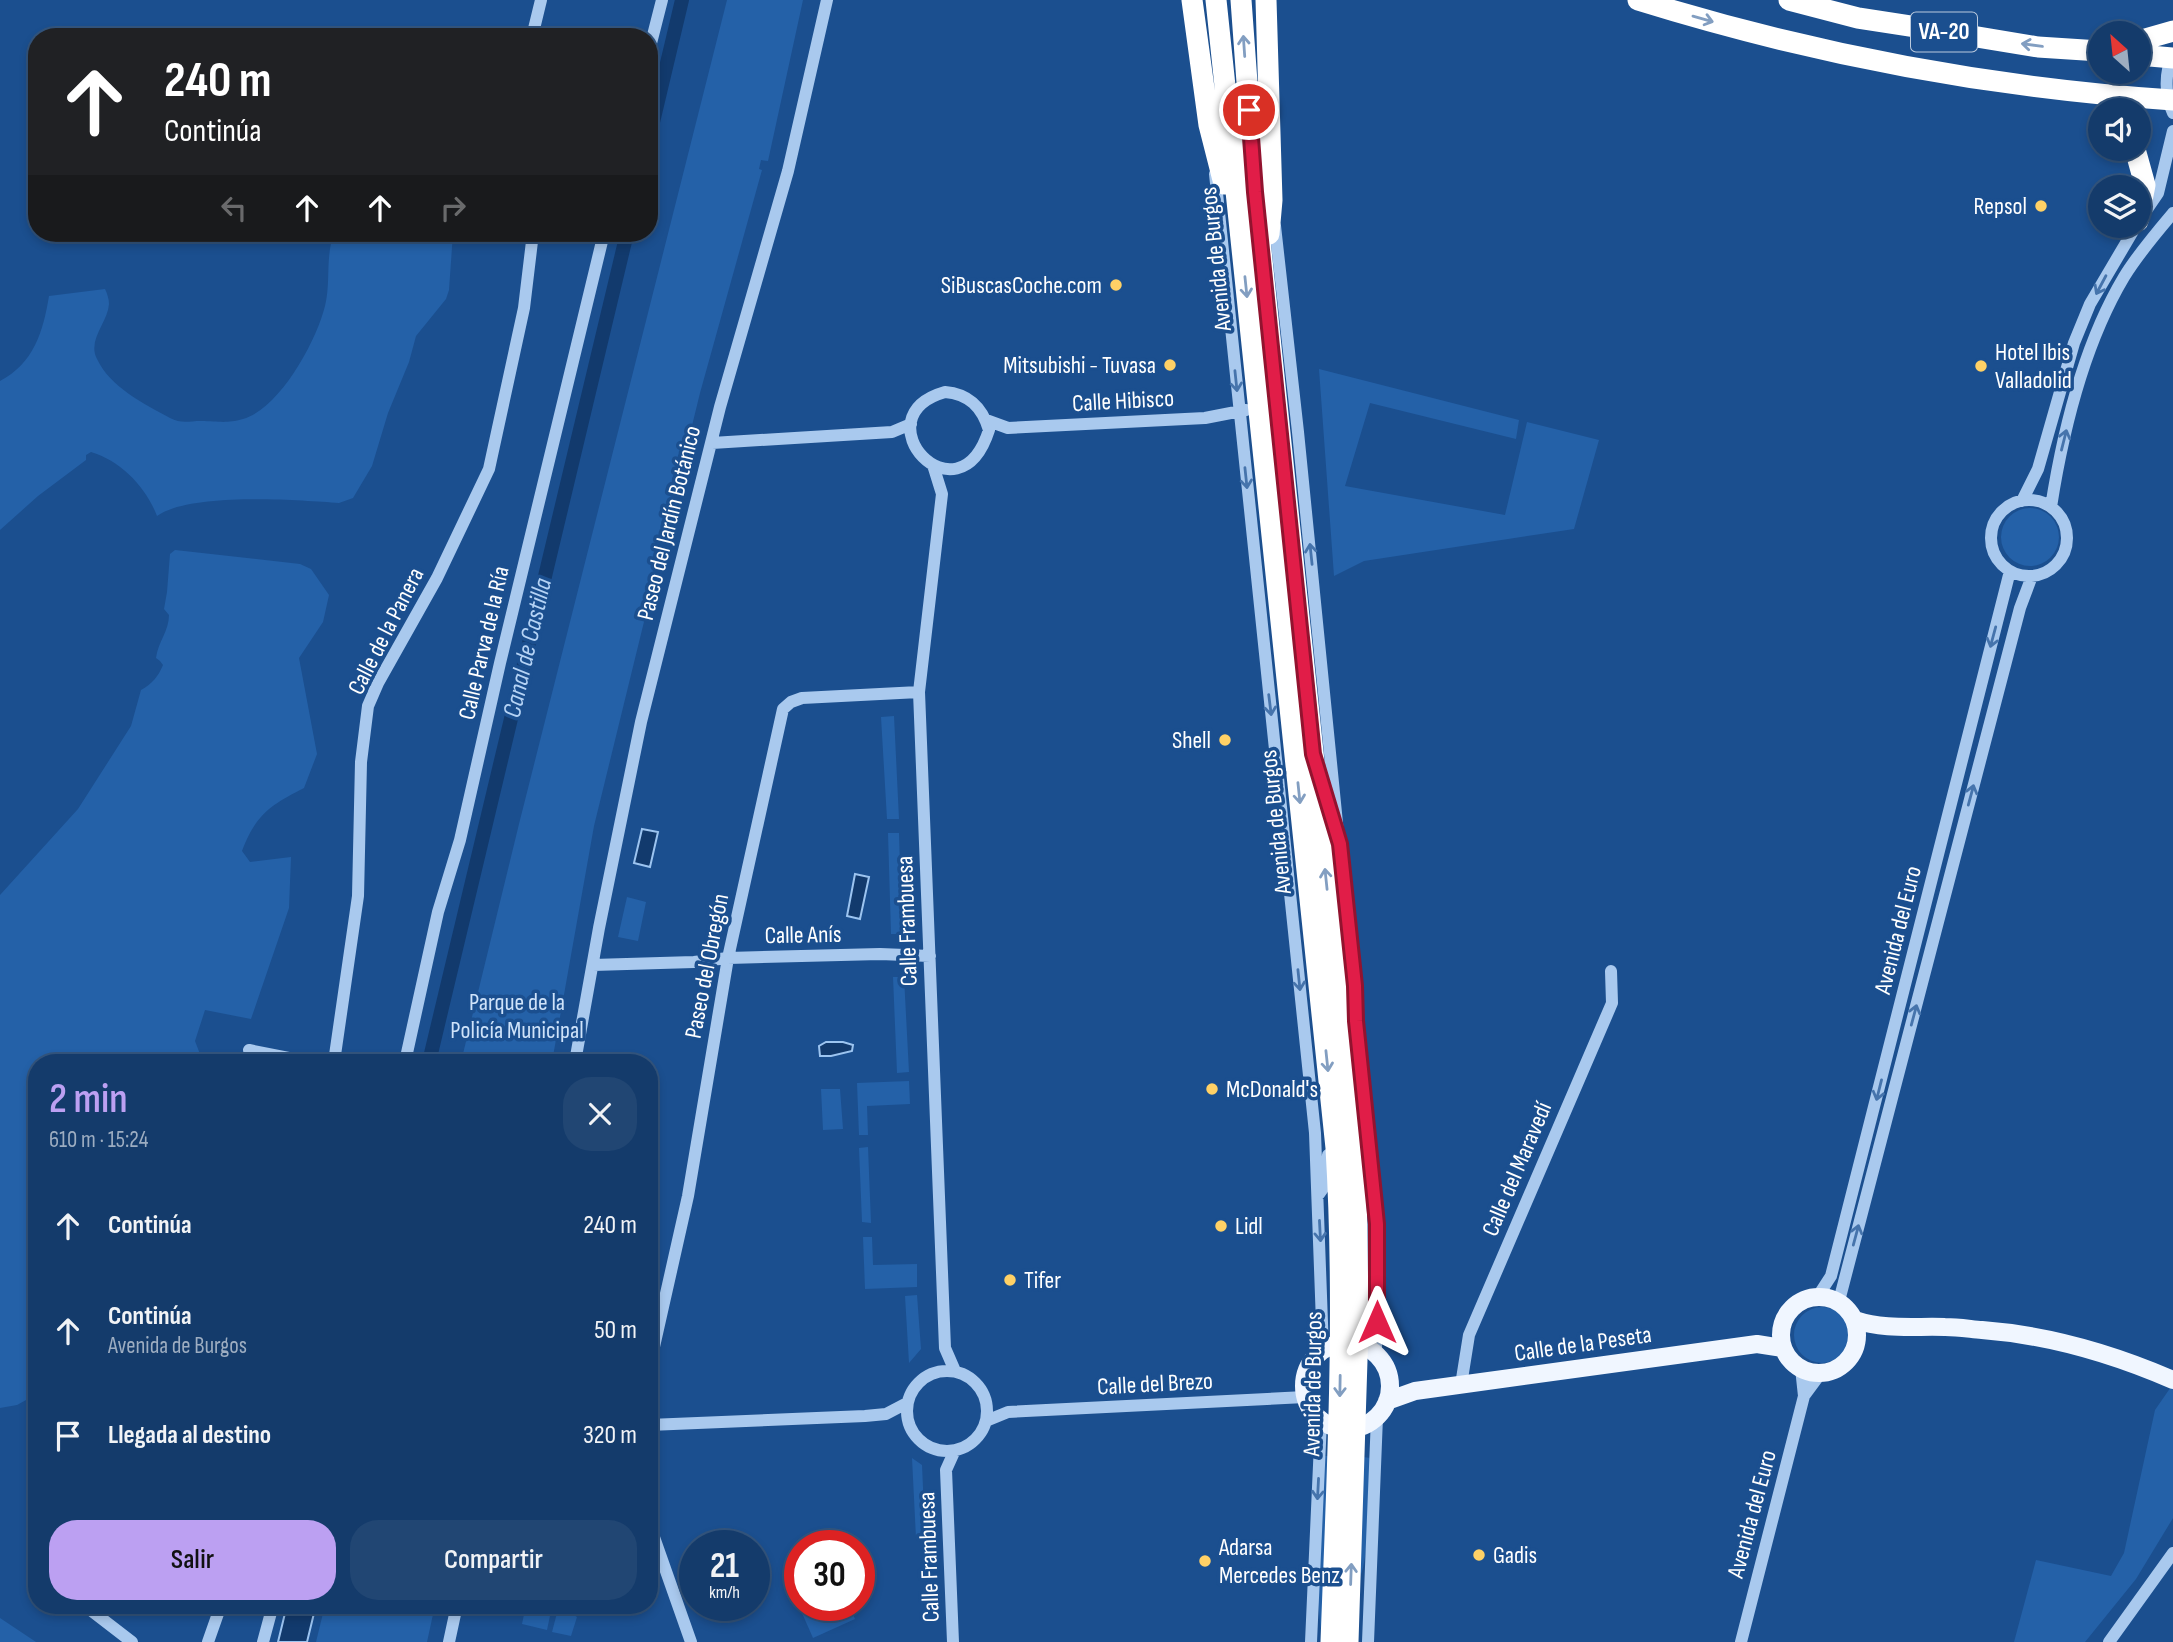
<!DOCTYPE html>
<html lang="es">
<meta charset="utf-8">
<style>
:root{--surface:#143b6b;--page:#214673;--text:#f1f3f6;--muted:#9dadc1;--line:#33557e;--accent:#bca0f2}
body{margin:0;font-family:"Sofia Sans Condensed",sans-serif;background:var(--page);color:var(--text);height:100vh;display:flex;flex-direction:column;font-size:26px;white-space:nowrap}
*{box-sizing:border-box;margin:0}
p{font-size:23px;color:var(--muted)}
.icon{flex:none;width:38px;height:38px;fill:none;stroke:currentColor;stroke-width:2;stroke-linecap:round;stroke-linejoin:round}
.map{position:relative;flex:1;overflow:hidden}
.panel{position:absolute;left:28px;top:1054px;width:630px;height:560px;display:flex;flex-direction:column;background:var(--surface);border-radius:28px;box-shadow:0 4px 10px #0003,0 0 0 2px var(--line)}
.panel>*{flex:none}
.top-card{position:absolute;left:28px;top:28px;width:630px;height:214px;border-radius:28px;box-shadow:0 4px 10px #0003,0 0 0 2px var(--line);background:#202124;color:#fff;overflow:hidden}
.needle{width:46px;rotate:333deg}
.fabs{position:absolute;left:2088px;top:21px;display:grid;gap:14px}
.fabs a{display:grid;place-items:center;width:63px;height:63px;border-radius:50%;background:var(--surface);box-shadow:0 4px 10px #0003,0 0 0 2px var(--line);font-size:35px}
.speed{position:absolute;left:679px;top:1530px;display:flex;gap:14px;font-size:35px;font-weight:700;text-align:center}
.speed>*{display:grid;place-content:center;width:91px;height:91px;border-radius:50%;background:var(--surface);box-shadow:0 4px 10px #0003,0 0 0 2px var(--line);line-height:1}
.speed small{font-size:18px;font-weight:400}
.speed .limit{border:10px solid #d22;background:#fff;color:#111}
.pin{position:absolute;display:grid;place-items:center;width:60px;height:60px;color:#fff;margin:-30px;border:4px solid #fff;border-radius:50%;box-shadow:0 2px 7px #0007}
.me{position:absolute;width:77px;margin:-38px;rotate:0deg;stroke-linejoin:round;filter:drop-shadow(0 0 5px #0008)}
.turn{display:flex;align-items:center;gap:24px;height:147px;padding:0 21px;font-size:32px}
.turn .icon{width:91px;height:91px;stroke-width:2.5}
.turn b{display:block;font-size:49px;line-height:60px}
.lanes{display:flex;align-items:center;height:66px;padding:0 21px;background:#0003;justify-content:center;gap:35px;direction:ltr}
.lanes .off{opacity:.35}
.round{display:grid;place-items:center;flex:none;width:74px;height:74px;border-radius:28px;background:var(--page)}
.summary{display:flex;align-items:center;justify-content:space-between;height:119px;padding:0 21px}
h1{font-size:42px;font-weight:600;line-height:52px;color:var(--accent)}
.button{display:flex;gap:14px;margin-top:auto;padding:14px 21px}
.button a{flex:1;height:80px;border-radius:28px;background:var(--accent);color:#111;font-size:28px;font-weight:600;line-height:80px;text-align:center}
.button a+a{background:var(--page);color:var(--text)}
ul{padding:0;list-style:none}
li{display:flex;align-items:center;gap:21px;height:105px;padding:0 21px}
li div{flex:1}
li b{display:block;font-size:26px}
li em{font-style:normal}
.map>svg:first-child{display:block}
.green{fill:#2461a8}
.water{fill:#123a6d;stroke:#9cc4f0;stroke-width:2}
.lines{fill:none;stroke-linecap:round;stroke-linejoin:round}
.canal{stroke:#123a6d;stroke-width:14}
.minor{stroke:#a9c9ee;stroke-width:12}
.major{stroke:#f0f6ff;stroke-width:18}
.highway{stroke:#fff;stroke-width:21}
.oneway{stroke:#829ec1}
.oneway2{stroke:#4674ac}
.route-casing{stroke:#92132f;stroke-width:18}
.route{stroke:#e11d48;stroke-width:12}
.poi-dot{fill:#ffd166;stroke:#1b4f8f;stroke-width:2.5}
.labels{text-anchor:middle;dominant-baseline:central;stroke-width:7;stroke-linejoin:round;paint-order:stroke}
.shield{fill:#1b4f8f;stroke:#bbcadd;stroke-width:2}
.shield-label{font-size:23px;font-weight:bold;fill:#fff}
.poi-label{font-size:24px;fill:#fff;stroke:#1b4f8f;text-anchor:start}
.street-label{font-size:24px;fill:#fff;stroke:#1b4f8f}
.park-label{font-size:24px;fill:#cfe3fa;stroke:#1b4f8f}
.water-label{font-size:26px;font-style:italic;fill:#b5d3f5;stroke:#1b4f8f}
</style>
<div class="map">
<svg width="2173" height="1642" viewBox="0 0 2173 1642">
<rect width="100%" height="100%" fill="#1b4f8f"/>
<path class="green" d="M727 0H803L768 161 761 160 759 169 762 170 700 393 594 826 552 1062H461L519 824Z
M334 233H453L449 290 446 299 416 336 409 362 388 413 372 466 353 498 339 503C297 500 191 492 157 516 146 487 121 461 91 452L86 455V460L38 496 0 530V381C34 363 43 332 49 296L105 289C107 293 109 299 109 304 108 322 87 340 97 359 110 387 144 404 170 418 181 424 189 421 201 421 218 421 225 424 243 419 280 408 316 342 325 306 331 282 325 258 334 233Z
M1319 369 1519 420 1516 439 1370 403 1345 486 1505 515 1527 422 1599 440 1574 529 1364 561 1334 576Z
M2001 537a29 29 0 1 1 58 0a29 29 0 1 1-58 0Z
M175 550 300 564 311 569 329 595 323 622 299 658 317 754 304 788C271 805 256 814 242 851L250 862 291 857 289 908 251 1019 205 1010 195 1041 203 1062H37V1394L17 1405 0 1408V895L78 809 131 726 141 690C152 684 158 677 163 665L160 661 156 658C158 642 169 631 169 615L164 609 167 592 170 554Z
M894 716 899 819H887L881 717Z
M888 833H899L902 934H891Z
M627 897 646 902 638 941 618 937Z
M893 977H904L909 1072 897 1073Z
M909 1081 910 1104 867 1106 868 1135H859L857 1083Z
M821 1089H840L843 1129 823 1130Z
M868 1147 871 1223 862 1222 859 1148Z
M863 1237H872L873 1265 917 1264V1287L865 1289Z
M917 1295 921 1349 909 1363 905 1296Z
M1794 1335a28 28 0 1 1 56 0a28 28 0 1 1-56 0Z
M2173 1384V1518L2136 1579 2085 1642H2014L2036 1560 2111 1576 2124 1553 2155 1410Z
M1324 1456H1331L1322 1642 1318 1602Z
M1363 1457 1371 1458C1369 1479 1370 1567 1358 1580Z
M912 1458 922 1465 925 1533 916 1538Z
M325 1605H435L427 1642H316Z
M526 1605H545L551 1611 547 1630 522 1624Z
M821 1605H849L855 1619 813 1638 802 1613Z
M567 1610 577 1617 571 1636 552 1632 557 1613Z
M0 1618 36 1642H0Z"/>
<path class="water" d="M642 829 658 832 650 867 634 863Z
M855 874 869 877 860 919 847 916Z
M826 1042H843L853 1045 852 1051 831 1056H820L819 1046Z
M287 1605H316L307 1642H278Z"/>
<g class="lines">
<path class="canal" d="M649 139 682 0
M429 1062 627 233"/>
<path class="minor" d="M532 37 541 0
M649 51 662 0
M2173 55C2164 73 2165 96 2173 113
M1215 174 1315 1133 1323 1350
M2143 215 2158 193 2173 131
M1275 226 1298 432 1377 1224 1376 1354
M945 392C969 394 982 407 989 430 958 527 858 417 945 392Z
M986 420 1008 428 1205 418 1246 410
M712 443 892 432 911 424
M933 465 942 494 919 692 945 1348 955 1371
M1991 538a38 38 0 1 1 76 0a38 38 0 1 1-76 0Z
M2022 501 2038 469 2074 343 2090 304 2136 226
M2051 507C2063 430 2084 344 2124 277 2138 254 2156 233 2173 213
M593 965 694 962 728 958 880 954 930 956
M249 1050 309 1062
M334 1062 358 896 361 762 368 706 378 683 437 578 489 469 524 308 533 233
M405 1062 438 912 460 840 500 663 604 233
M575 1062 599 928 641 722 720 407 788 171 827 0
M1319 1194 1326 1184 1328 1155
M1818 1296 1831 1276 2010 571
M1839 1301 2020 608 2032 576
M649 1369 688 1196 728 958 783 709 791 702 802 698 919 692
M907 1411a40 40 0 1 1 80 0a40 40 0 1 1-80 0Z
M1461 1385 1469 1335 1612 1003 1611 971
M1804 1396 1821 1373
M986 1421 1008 1412 1305 1397
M649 1425 865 1416 886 1414 907 1403
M649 1523 691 1642
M84 1605 132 1642
M208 1642 221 1605
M263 1642 273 1605
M449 1642 457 1605
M953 1642 946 1470 955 1450
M1311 1642 1321 1421
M1368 1642 1377 1417
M1741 1642 1804 1396 1801 1368
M2109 1642 2173 1553"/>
<path class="major" d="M1781 1335a38 38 0 1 1 76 0a38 38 0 1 1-76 0Z
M1855 1320C1885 1330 1914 1326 1945 1327 1958 1327 1970 1329 1982 1330 2048 1335 2113 1354 2173 1380
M1304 1386a43 43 0 1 1 86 0a43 43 0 1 1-86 0Z
M1387 1401 1415 1391 1757 1344 1783 1348"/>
<path class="highway" d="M1192 0 1209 125 1224 184
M1216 0 1336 1148C1346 1313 1337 1477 1331 1642
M1241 0 1255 192 1353 1138 1357 1224 1358 1329 1348 1642
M1266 0 1272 200 1269 234
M1638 0C1812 54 1991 88 2173 100
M1789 0 1858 18 1923 28 2038 47 2100 51
M2138 41 2173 31
M2138 55 2173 58
M2135 149 2145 185 2138 221"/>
</g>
<defs><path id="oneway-shaft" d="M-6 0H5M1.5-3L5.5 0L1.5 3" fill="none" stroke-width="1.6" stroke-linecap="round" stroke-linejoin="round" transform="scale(1.75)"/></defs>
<g class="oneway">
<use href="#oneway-shaft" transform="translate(1703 19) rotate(16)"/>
<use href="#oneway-shaft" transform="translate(2032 45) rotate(-172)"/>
<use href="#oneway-shaft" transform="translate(1244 46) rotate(-94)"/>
<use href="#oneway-shaft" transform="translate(1246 287) rotate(84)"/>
<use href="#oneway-shaft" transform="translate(1299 793) rotate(84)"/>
<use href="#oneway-shaft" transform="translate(1326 879) rotate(-96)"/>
<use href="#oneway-shaft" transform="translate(1327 1061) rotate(84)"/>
<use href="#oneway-shaft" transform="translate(1340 1386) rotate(91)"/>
<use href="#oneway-shaft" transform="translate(1351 1574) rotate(-88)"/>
</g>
<g class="oneway2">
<use href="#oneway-shaft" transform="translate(2101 285) rotate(118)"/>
<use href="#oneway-shaft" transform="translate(1236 381) rotate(84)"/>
<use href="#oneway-shaft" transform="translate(2064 440) rotate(-76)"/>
<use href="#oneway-shaft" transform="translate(1246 478) rotate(84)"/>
<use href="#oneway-shaft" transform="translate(1311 554) rotate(-96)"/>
<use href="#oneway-shaft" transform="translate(1993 637) rotate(105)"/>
<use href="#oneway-shaft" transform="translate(1270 705) rotate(83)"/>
<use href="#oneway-shaft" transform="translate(1971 795) rotate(-75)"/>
<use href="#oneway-shaft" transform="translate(1299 980) rotate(84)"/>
<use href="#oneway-shaft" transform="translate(1914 1015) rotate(-75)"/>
<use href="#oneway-shaft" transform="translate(1879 1090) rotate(104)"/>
<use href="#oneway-shaft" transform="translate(1320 1231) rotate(87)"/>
<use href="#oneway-shaft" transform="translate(1856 1235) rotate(-75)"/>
<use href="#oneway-shaft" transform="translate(1318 1489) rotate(93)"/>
</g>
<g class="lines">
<g class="route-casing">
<path id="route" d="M1249 110 1255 192 1313 754 1340 844 1355 986 1356 1021 1377 1224V1322"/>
</g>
<use href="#route" class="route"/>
</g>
<g class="poi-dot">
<circle cx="2041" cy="206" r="7"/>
<circle cx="1116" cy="285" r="7"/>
<circle cx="1170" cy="365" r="7"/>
<circle cx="1981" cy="366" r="7"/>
<circle cx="1225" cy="740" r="7"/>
<circle cx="1212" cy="1089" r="7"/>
<circle cx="1221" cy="1226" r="7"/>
<circle cx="1010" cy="1280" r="7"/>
<circle cx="1479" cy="1555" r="7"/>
<circle cx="1205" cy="1561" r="7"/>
</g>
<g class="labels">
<rect class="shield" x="1911" y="12.5" width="66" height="39" rx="5"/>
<g class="shield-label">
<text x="1944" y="32">VA-20</text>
</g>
<g class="poi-label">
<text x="2027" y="206" text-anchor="end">Repsol</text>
<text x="1102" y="285" text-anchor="end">SiBuscasCoche.com</text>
<text x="1995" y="352">Hotel Ibis<tspan x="1995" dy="28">Valladolid</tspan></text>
<text x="1156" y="365" text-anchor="end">Mitsubishi - Tuvasa</text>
<text x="1211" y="740" text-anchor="end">Shell</text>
<text x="1226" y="1089">McDonald's</text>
<text x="1235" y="1226">Lidl</text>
<text x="1024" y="1280">Tifer</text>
<text x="1219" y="1547">Adarsa<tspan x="1219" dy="28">Mercedes Benz</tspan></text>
<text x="1493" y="1555">Gadis</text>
</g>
<g class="street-label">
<text transform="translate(1216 259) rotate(-96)">Avenida de Burgos</text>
<text transform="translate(1123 401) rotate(-3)">Calle Hibisco</text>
<text transform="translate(669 523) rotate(-76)">Paseo del Jardín Botánico</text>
<text transform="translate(386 631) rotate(-63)">Calle de la Panera</text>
<text transform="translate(484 643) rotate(-77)">Calle Parva de la Ría</text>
<text transform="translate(1276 822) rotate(-96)">Avenida de Burgos</text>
<text transform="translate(907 921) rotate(-92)">Calle Frambuesa</text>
<text transform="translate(1898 930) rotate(-76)">Avenida del Euro</text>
<text transform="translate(803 935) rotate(-1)">Calle Anís</text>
<text transform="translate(707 966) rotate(-79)">Paseo del Obregón</text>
<text transform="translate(1517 1169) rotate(-67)">Calle del Maravedí</text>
<text transform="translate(1583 1344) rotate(-8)">Calle de la Peseta</text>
<text transform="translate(1155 1384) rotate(-3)">Calle del Brezo</text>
<text transform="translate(1313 1384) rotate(-89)">Avenida de Burgos</text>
<text transform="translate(1752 1514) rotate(-75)">Avenida del Euro</text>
<text transform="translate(929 1557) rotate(-92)">Calle Frambuesa</text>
</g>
<g class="park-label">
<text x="517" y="1002">Parque de la<tspan x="517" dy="28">Policía Municipal</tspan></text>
</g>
<g class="water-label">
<text transform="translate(528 648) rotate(-77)">Canal de Castilla</text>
</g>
</g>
</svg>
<div class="fabs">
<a><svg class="needle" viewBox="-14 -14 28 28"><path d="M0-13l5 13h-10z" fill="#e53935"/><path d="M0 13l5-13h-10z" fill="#9dadc1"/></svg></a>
<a><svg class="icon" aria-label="sound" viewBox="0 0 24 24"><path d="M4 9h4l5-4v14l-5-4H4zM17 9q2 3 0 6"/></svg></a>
<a><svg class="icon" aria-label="layers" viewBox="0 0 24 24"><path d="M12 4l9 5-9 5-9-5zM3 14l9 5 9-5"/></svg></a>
</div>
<div class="speed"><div>21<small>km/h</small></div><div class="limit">30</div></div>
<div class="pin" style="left:1249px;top:110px;background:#d93025"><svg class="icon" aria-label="arrive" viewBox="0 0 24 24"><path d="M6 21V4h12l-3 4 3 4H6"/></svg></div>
<svg class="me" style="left:1377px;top:1322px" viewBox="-20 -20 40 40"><path d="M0-17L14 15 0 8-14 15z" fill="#e11d48" stroke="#fff" stroke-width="4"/></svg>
<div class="top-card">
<div class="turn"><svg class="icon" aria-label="ahead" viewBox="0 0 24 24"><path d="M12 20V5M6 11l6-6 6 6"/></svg><div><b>240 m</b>Continúa</div></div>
<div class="lanes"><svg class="icon off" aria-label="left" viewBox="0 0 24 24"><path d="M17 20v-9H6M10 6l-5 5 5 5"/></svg><svg class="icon" aria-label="ahead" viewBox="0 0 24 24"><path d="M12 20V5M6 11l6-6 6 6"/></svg><svg class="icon" aria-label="ahead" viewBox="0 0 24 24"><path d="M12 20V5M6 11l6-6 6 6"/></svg><svg class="icon off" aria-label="right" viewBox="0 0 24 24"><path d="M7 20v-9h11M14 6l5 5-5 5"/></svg></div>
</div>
<section class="panel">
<div class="summary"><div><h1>2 min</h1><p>610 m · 15:24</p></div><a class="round"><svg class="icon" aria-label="close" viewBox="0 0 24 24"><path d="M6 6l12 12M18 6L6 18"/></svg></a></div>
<ul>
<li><svg class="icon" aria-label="ahead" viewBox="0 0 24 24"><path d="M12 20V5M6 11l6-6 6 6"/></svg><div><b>Continúa</b></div><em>240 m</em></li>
<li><svg class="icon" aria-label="ahead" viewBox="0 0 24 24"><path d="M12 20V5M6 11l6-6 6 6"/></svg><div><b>Continúa</b><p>Avenida de Burgos</p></div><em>50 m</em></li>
<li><svg class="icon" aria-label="arrive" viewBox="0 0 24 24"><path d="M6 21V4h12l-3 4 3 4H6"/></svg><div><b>Llegada al destino</b></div><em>320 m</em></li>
</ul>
<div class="button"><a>Salir</a><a>Compartir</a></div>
</section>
</div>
